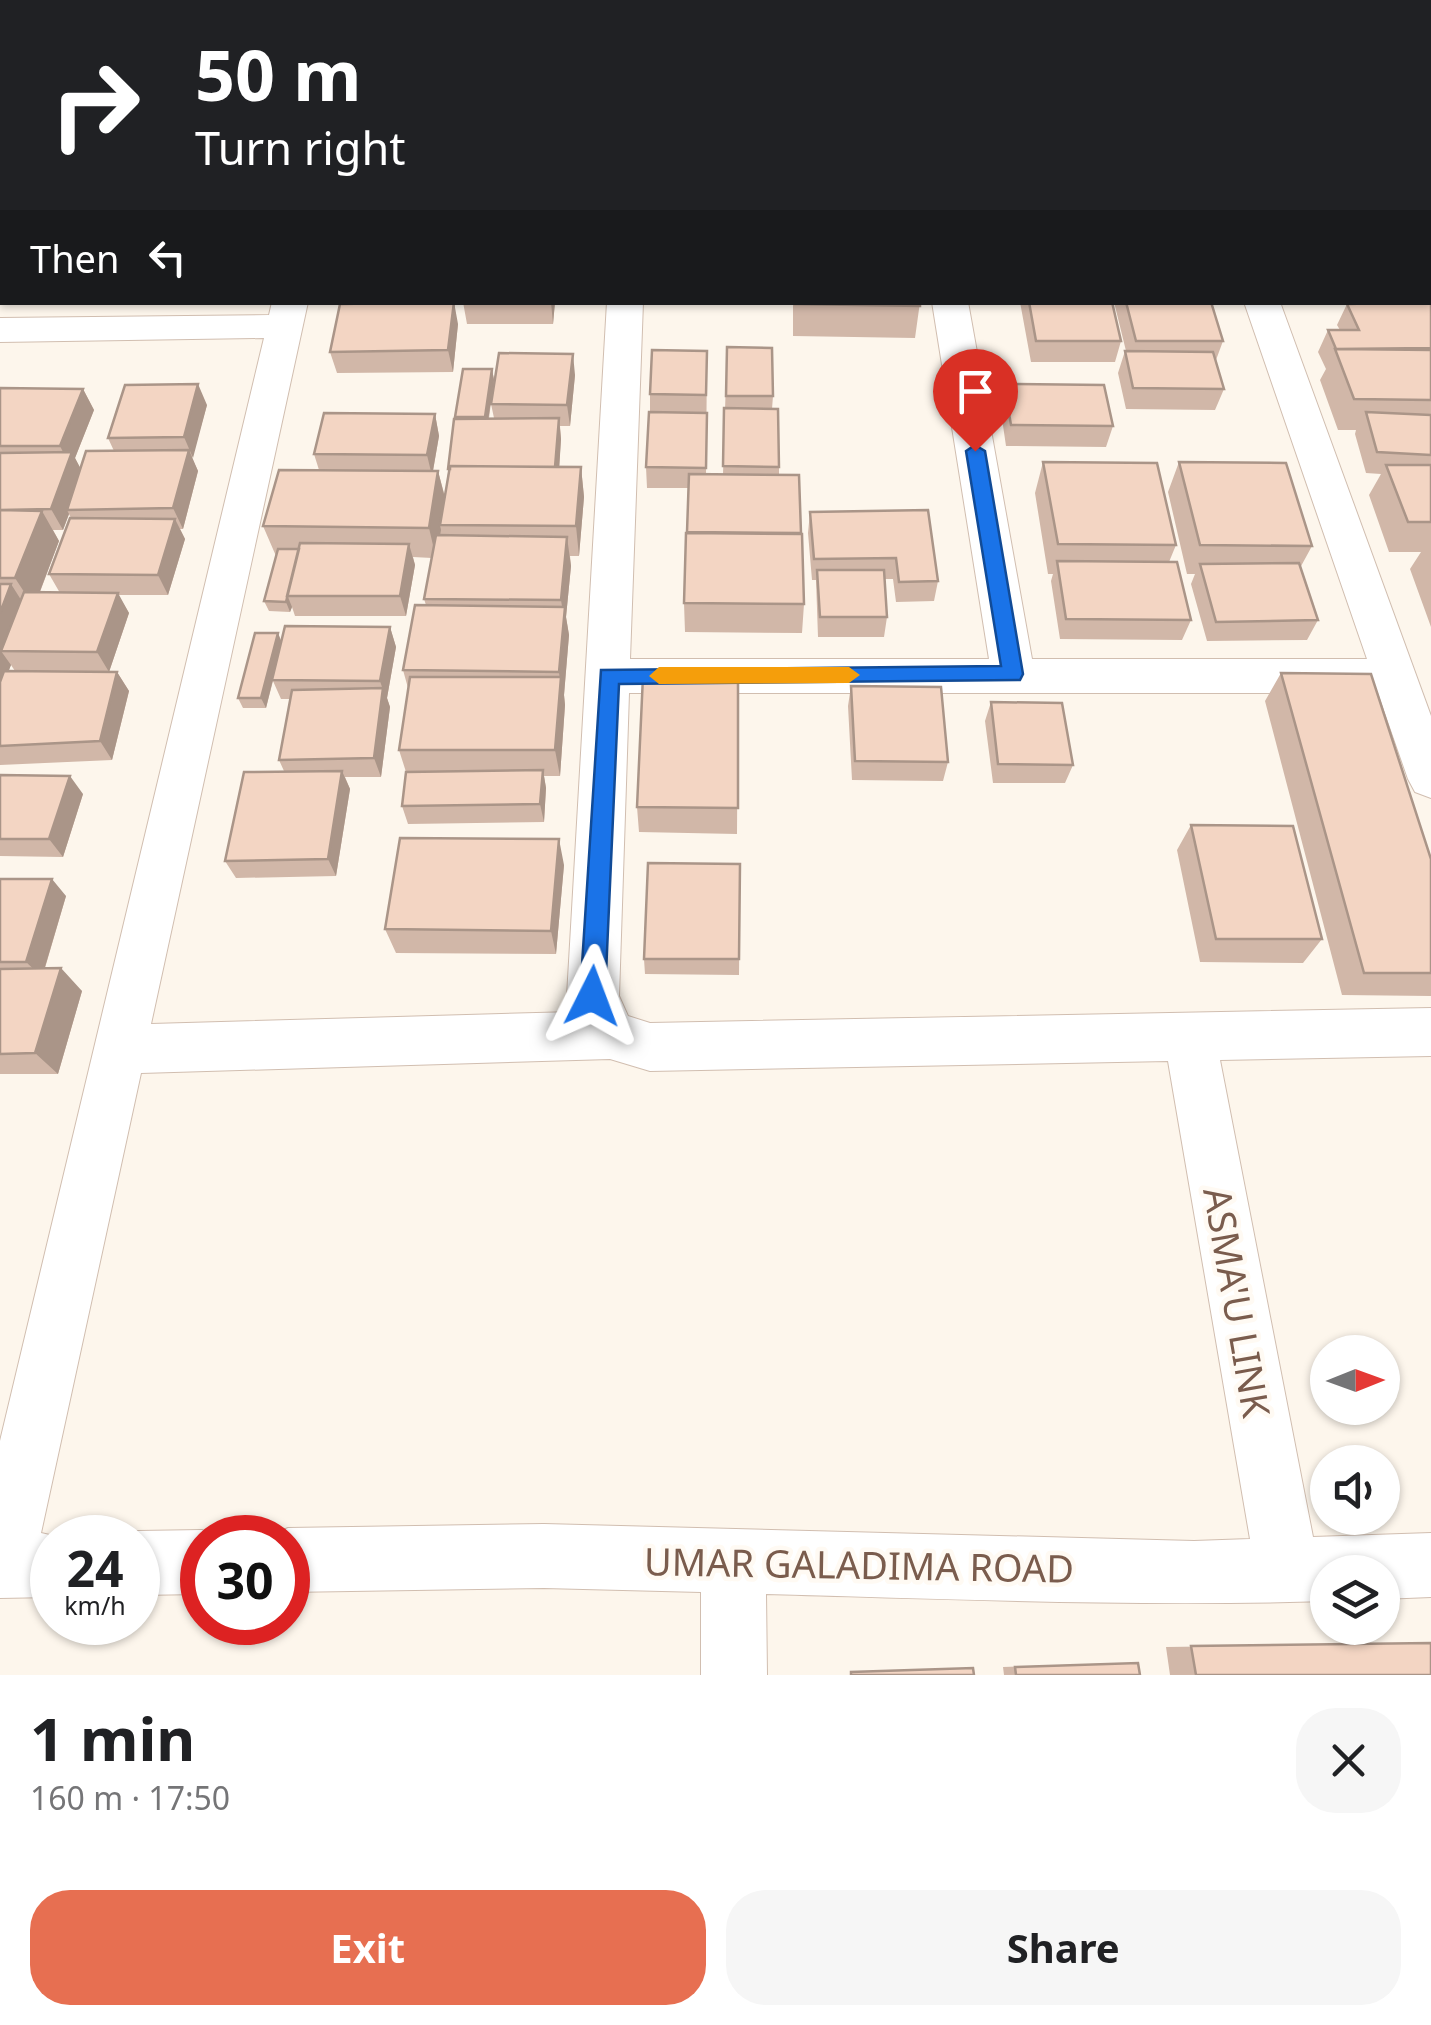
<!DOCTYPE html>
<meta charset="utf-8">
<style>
:root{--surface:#fff;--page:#f6f6f6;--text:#202124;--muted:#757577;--accent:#e76f51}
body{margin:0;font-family:"Noto Sans",sans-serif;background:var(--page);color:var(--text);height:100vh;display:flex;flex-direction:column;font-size:38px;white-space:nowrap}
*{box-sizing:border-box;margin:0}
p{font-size:32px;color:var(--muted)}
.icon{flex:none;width:55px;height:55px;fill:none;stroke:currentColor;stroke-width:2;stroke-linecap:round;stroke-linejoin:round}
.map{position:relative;height:1675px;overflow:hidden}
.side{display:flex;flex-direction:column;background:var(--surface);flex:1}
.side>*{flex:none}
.top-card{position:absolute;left:0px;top:0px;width:1432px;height:305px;box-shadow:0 2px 8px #0004;background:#202124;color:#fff;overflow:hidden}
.needle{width:65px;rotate:89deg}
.tools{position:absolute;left:1310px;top:1335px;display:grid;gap:20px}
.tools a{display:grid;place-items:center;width:90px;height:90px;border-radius:50%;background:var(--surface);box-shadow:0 2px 8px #0004;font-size:50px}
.speed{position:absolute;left:30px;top:1515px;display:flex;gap:20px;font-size:50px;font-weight:700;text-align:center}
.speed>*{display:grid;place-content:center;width:130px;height:130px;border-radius:50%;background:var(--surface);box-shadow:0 2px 8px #0004;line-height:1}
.speed small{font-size:25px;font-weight:400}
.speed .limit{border:15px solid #d22;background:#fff;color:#111}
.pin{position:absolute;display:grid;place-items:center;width:85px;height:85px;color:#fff;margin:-102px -42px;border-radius:50% 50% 50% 0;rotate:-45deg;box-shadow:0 0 10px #0007}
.pin .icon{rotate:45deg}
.me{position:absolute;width:110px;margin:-55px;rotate:3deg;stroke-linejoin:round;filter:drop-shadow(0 0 8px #0008)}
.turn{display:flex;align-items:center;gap:35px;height:210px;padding:0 30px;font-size:45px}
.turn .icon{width:130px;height:130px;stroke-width:2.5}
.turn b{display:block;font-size:70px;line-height:85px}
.then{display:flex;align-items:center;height:95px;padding:0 30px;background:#0003;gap:20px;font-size:38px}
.round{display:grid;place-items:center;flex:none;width:105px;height:105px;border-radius:40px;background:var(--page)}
.summary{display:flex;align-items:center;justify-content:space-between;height:170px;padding:0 30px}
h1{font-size:60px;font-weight:700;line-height:75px}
.primary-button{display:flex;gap:20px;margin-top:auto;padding:20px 30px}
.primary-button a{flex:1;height:115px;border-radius:40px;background:var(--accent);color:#fff;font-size:40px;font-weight:700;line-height:115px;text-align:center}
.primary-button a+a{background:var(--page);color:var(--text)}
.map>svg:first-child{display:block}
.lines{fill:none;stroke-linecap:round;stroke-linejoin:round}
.minor-casing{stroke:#d1beb0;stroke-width:2}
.minor{fill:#fff;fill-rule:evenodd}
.wall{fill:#d1b7a8;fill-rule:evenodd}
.shaded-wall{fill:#aa9588}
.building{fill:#f3d5c3;stroke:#aa9588;stroke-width:2.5}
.route{fill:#1a73e8;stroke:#114b97;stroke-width:2.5}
.slow{fill:#f59e0b}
.labels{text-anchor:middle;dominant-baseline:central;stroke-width:9;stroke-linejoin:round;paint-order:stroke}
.near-street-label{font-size:38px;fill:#7a5c4d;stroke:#fffaf3}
</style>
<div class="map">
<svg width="1431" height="1675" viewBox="0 0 1431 1675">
<rect width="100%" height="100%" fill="#fdf6ec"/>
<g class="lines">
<g class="minor-casing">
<path id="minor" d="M1430 98H1431V116H1430Z
M0 119H2V138H0Z
M272 302H308L151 1024 574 1012 567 996 607 302H643L630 659H989L932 302H968L1032 659H1367L1244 302H1280L1431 716V798L1415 792 1408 779 1378 693H629L619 996 628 1016 650 1023 1431 1008V1056L1220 1060 1313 1537 1431 1533V1597L1382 1599V1572H1328V1601C1140 1607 953 1599 766 1594L767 1675H701V1592L544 1588 288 1592V1538H265L288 1528 544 1524 1194 1541 1250 1539 1168 1061 650 1071 610 1059 141 1073 41 1533 63 1538H52V1597L0 1598V1441L264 338 0 342V318L269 315Z
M202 1530 220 1538H202V1594L138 1595V1538H122L138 1531Z"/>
</g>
<use href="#minor" class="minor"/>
</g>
<path class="wall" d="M0 0H42L41 2H2V24H0Z
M51 0H91L90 2H52Z
M804 0H844V2H804Z
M0 159H2V228H0Z
M1430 244H1431V627L1410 569 1421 552H1389L1369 495 1381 474 1366 473 1355 434 1356 430H1338L1320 380 1326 369 1318 352 1328 330H1340L1337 325 1347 304 1430 302Z
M463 302H555L553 324H467Z
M793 302H920L915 338 793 336Z
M1020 302H1112L1121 341 1115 362H1031Z
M1114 302H1211L1223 341 1216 360 1224 389 1215 410 1126 409 1118 373 1125 351H1126Z
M458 324 453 372 337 373 330 352Z
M727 347 773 396 772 409 779 467V475L801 534 804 604 802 633 685 632 684 603 688 488H647L646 467 650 412V394L707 351 706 474H723Z
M492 369 494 380 489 418H494L491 404 575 375 570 426H560L561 439 559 467H581L584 497 579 556H570L571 566 566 617 569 635 564 695 565 705 560 776H544L546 788 544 822 408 824 402 806 406 772 399 750 408 688 403 670 426 605 424 599 432 558 413 557 415 565 406 616H295L292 607 290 612 269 611 264 601 276 556 263 526 319 470 314 454 435 414 439 436 433 471H438L445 497 455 417Z
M1004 384 1113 426 1106 447 1006 446 1000 405Z
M0 388 83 389 94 410 75 458 80 468 114 451 108 438 207 405 192 458 198 471 183 529H180L185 539 168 595H118L129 613 109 672 15 671 11 665 8 671 117 672 129 691 112 760 0 765ZM69 514 71 518 49 574 60 593 40 592 59 541 53 530H63Z
M1043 462 1176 545 1169 562 1191 620 1182 640 1060 639 1051 581 1053 574H1048L1035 493Z
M1179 462 1312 546 1300 568 1318 620 1307 640 1207 641 1191 584 1195 574H1187L1168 492Z
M810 512 938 581 934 601 896 602 893 579H884L887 617 884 637H818L816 580H812L808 533Z
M390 627 396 647 387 698 390 707 381 777H345L350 789 336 876 236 878 225 861 284 771 279 760 290 699H281L273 681 266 708H243L238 698 278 633 281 642Z
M1281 673 1431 859V996L1342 995 1265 701Z
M738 677 737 834 639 832 637 807Z
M851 686 948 762 943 781 852 780 848 706Z
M991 702 1073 765 1065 783H993L985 721Z
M0 775 83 794 63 857 0 856Z
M1191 825 1322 939 1303 963 1200 962 1177 850Z
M740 864 739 975 645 974 644 959Z
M564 865 556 954 396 953 385 929Z
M0 879 66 896 45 968 82 991 58 1074H0Z
M1431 1643V1675H1170L1166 1647Z
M1120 1663H1138L1140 1675H1004L1003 1667Z"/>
<path class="shaded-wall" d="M19 0H42L41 2H17Z
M178 0H192L191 2H178Z
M454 302 458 324 453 372 448 350Z
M551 302H555L553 324Z
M573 354 575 375 570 426 567 405Z
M492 369 494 380 487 428 485 417Z
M198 384 207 405 193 458 184 437Z
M83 389 94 410 75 458 83 473 67 510 69 514 63 530 51 509 68 462 60 446Z
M435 414 439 436 432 476 427 455Z
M559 418 561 439 558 488 555 467Z
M189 450 198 471 183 529 173 508Z
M581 467 584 497 579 556 576 526Z
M438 471 446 502 440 525 441 530 436 558 429 528Z
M42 511 59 541 34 607 15 578Z
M175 519 185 539 168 595 158 575Z
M567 537 571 566 566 617 569 635 564 695 565 705 560 776 555 750 560 682 559 672 564 619 561 600Z
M409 544 415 565 406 616 400 596Z
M11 584 30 614 1 651 11 665 3 686 0 682V613Z
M118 593 129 613 109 672 97 652Z
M288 597 292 607 290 612 286 602Z
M390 627 396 647 387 698 390 707 381 777 374 758 383 690 380 681Z
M278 633 282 643 266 708 261 698Z
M117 672 129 691 112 760 100 741Z
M543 770 546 788 544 822 540 804Z
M342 771 350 789 336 876 328 859Z
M70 776 83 794 63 857 49 839Z
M559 839 564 865 556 954 551 931Z
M52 879 66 896 42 977 26 962Z
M61 968 82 991 58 1074 35 1053Z"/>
<path class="building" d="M0 0H19L17 2 2 3H0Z
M113 0H178V2H112Z
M195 0H256V2H194Z
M349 0H390V2H349Z
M397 0H448V2H397Z
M1247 0H1310L1311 2H1248Z
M0 159H2V200L0 205Z
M454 302 448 350 330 352 340 304Z
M795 302H920V306L795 304Z
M1029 302H1112L1121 341H1036Z
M1126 302H1211L1223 341H1136Z
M1431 302V348L1336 349 1328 330H1359L1347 304Z
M727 347 772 348 773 396H726Z
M1335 349 1431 350V400L1354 399Z
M652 350 707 351 706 395 650 394Z
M1125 351 1213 352 1224 389 1133 388Z
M499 353 573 354 567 405 491 404Z
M463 369H492L485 417H455Z
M198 384 184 437 108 438 125 385Z
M1004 384 1104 385 1113 426 1011 425Z
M0 388 83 389 60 446H0Z
M724 408 778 409 779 467 723 466Z
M649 412 707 413 706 468 646 467Z
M1366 412 1431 415V455L1377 452Z
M324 413 435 414 427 455 314 454Z
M559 418 555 467 450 466V469H448L454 419Z
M189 450 173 508 67 510 86 451Z
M72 452 51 509 0 510V453Z
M1043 462 1157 463 1176 545 1058 544Z
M1179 462 1286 463 1312 546 1200 545Z
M1386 465H1431V522H1408Z
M450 466 581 467 576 526 440 525Z
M279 470 438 471 429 528 263 526Z
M689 474 799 475 801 533 687 532Z
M0 510 42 511 15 578H0Z
M928 510 938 581 899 582 896 558 814 559 810 512Z
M70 518 175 519 158 575 49 574Z
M686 533 802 534 804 604 684 603Z
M436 535 567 537 561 600 424 599Z
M300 543 409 544 400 596H287Z
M278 549H299L286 602 264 601Z
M1057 561 1177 562 1191 620 1066 619Z
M1299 563 1318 620 1216 622 1200 564Z
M817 570H884L887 617H820Z
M0 584H11L0 613Z
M24 592 118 593 97 652 1 651Z
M415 605 565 607 559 672 403 670Z
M285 626 390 627 380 681 272 680Z
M255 633H278L261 698H238Z
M4 671 117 672 100 741 0 746V682Z
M1281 673 1371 674 1431 859V973H1364Z
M643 676 738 677V808L637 807Z
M410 677H561L555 750H399Z
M851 686 941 687 948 762 855 761Z
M383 688 374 758 279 760 292 690Z
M991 702 1062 703 1073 765 998 764Z
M543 770 540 804 402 806 406 772Z
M342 771 328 859 225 861 244 772Z
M0 775 70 776 49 839H0Z
M1191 825 1293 826 1322 939H1216Z
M400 838 559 839 551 931 385 929Z
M648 863 740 864 739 959H644Z
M0 879H52L26 962H0Z
M61 968 35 1053 0 1054V969Z
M1431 1643V1675H1196L1191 1646Z
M1138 1663 1140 1675H1016L1015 1667Z
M973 1668 974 1675H851V1672Z"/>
<path class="route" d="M975 445 985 451 1023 674 1020 680 619 684 605 996 601 1003 592 1007 584 1003 580 996 601 670 1001 666 966 451Z"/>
<path class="slow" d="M659 667H849L860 675 849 683 659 684 649 676Z"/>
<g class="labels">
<g class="near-street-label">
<text transform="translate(1238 1302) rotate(80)">ASMA'U LINK</text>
<text transform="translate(859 1564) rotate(1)">UMAR GALADIMA ROAD</text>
</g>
</g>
</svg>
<div class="tools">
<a><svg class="needle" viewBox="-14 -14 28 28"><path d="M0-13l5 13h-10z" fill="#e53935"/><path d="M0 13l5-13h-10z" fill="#757577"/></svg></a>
<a><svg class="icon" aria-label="sound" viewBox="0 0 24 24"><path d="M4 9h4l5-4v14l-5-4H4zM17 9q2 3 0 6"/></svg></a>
<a><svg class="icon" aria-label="layers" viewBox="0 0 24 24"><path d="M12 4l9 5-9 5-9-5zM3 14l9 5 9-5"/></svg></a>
</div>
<div class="speed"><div>24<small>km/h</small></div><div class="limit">30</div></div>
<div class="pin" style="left:975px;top:451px;background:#d93025"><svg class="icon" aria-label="arrive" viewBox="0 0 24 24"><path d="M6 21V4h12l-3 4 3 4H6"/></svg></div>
<svg class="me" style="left:592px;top:996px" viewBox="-20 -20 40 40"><path d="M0-17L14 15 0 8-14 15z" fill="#1a73e8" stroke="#fff" stroke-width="4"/></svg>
<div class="top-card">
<div class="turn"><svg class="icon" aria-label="right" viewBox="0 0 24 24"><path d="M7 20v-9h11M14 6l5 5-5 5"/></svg><div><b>50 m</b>Turn right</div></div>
<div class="then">Then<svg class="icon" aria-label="left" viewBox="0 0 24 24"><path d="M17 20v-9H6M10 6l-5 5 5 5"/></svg></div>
</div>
</div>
<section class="side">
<div class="summary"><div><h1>1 min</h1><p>160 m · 17:50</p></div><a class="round"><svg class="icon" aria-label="close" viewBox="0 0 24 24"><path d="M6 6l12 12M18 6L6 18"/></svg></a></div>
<div class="primary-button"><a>Exit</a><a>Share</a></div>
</section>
